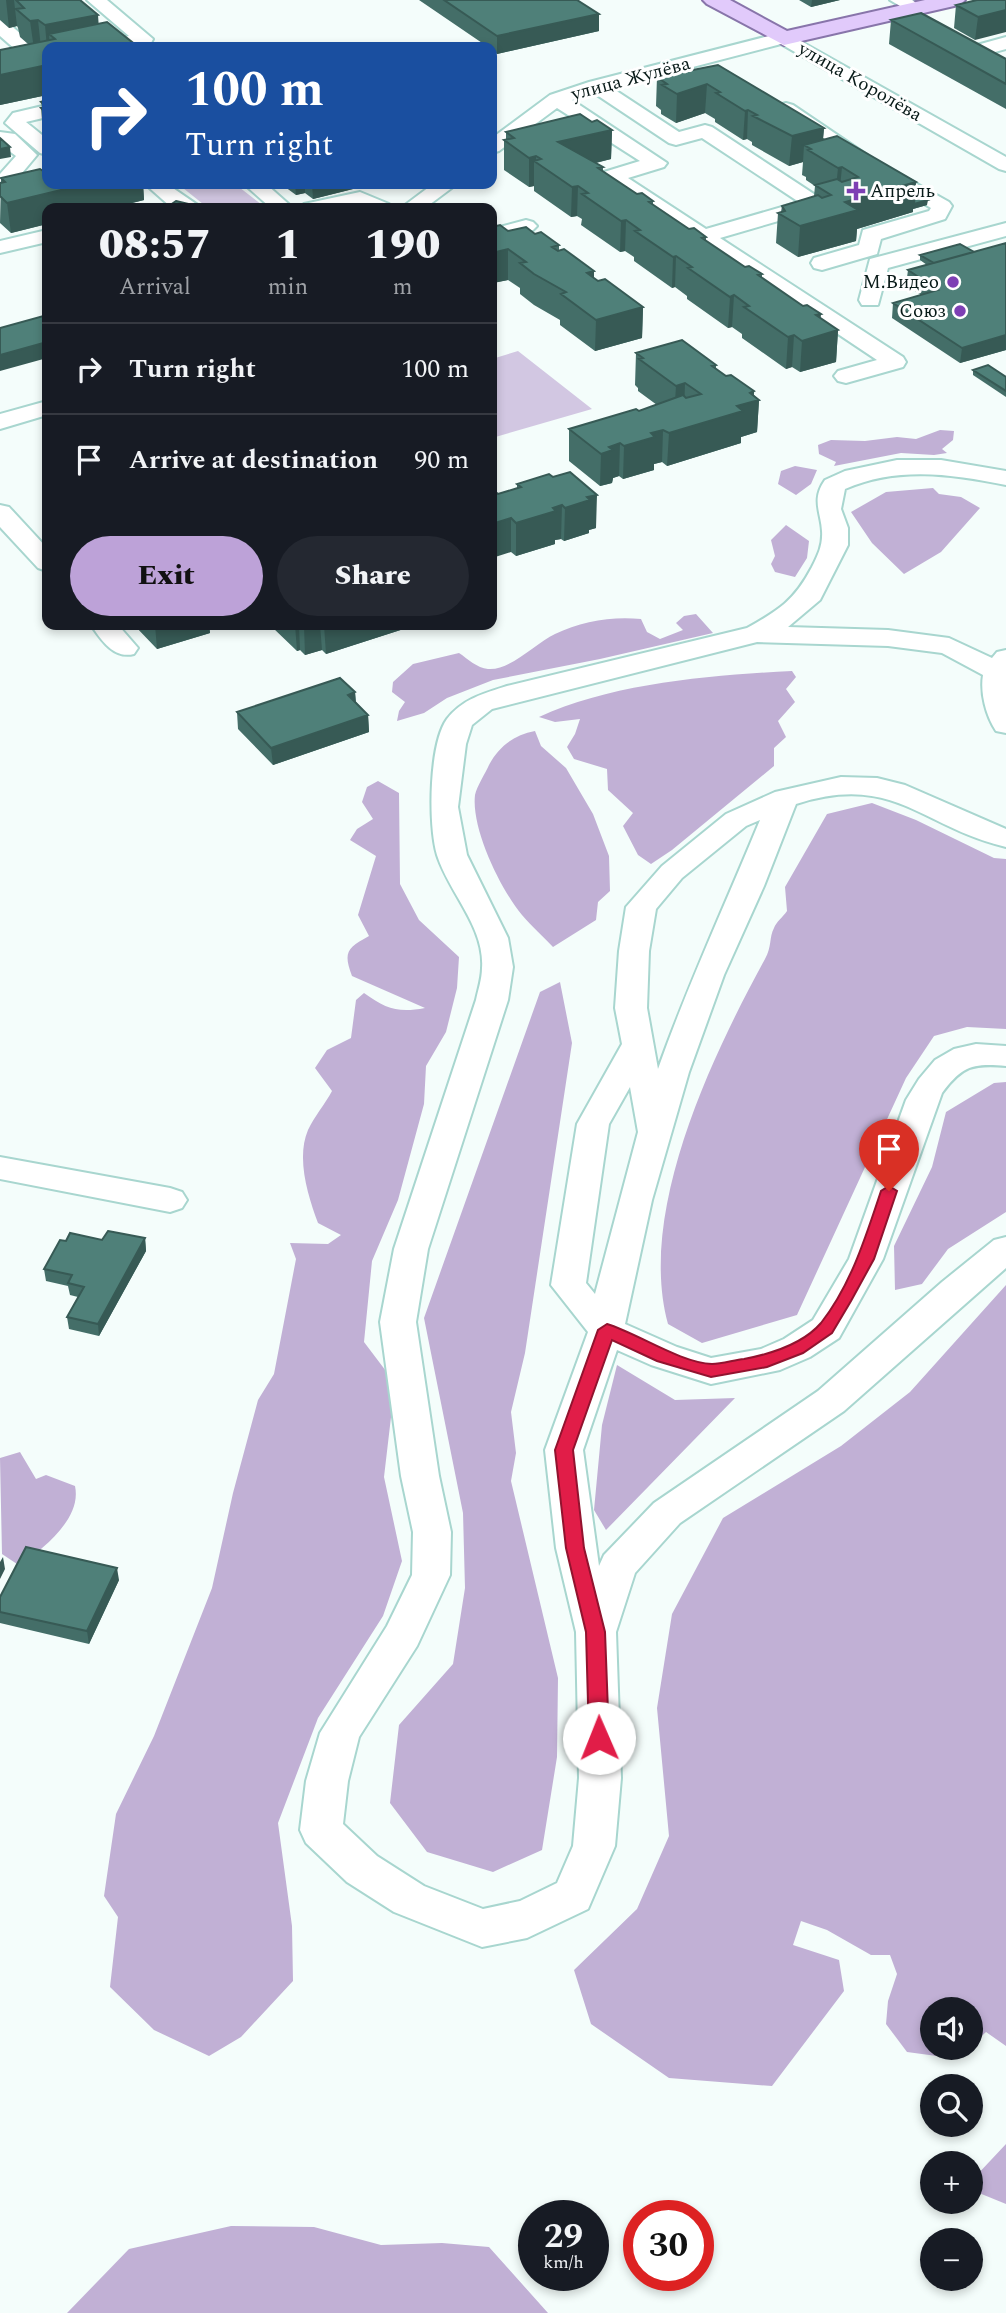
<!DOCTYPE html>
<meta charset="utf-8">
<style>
:root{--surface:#171b24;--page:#242831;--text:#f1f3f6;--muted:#9ea1a6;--line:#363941;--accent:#bda2d8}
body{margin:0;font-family:Spectral,serif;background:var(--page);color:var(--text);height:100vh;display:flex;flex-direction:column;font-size:26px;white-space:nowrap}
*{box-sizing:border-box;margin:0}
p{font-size:23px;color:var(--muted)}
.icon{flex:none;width:38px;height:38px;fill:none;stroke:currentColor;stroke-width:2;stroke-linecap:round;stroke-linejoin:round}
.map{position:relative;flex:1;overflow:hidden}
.drawer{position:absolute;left:42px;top:203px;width:455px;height:427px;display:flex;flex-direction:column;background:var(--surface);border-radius:14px;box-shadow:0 4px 10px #0003}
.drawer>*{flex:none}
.hud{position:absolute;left:42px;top:42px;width:455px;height:147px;border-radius:14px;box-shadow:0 4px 10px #0003;background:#1a4fa0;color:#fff;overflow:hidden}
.tools{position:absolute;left:920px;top:1997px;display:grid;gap:14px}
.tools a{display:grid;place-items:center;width:63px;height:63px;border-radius:50%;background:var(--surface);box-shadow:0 4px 10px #0003;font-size:35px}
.speed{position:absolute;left:518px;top:2200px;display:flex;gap:14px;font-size:35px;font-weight:700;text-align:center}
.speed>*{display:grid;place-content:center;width:91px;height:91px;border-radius:50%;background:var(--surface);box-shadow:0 4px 10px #0003;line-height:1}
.speed small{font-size:18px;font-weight:400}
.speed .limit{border:10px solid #d22;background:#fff;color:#111}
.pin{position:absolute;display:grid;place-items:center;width:60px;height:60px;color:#fff;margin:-72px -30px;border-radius:50% 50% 50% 0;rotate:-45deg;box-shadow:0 0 7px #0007}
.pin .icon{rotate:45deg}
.me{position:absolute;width:77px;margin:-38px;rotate:359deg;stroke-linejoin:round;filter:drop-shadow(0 0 5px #0008)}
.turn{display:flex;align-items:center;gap:24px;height:147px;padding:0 28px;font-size:32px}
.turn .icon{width:91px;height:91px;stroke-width:2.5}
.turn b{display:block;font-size:49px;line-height:60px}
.eta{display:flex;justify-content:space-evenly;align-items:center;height:119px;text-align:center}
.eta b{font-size:42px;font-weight:800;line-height:49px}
.primary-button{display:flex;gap:14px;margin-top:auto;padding:14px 28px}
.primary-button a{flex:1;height:80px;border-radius:42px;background:var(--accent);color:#111;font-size:28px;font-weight:800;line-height:80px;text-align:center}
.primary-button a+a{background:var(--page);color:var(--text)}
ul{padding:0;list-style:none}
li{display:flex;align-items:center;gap:21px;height:91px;padding:0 28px;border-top:2px solid var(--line)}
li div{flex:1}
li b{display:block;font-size:26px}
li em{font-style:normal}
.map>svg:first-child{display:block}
.green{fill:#d2c7e2}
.forest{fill:#c1b0d5}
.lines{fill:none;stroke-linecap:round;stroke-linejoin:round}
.minor-casing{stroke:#a8d6cf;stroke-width:4}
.major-casing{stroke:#8875aa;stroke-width:4}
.minor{fill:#fff;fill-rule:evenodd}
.major{fill:#e1cafb;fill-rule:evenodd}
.wall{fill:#446e68}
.shaded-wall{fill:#375a55}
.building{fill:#4f8079;stroke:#375a55;stroke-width:2}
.route{fill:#e11d48;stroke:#92132f;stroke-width:2}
.poi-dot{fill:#7d3fb4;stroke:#fff;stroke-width:2.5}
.labels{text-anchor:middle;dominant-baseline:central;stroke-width:6;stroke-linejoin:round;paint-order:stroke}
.far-street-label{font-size:19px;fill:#071917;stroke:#fff}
.far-poi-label{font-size:19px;fill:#071917;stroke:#fff;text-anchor:end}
</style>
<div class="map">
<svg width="1006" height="2313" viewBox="0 0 1006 2313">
<rect width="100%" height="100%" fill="#f4fdfb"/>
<path class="green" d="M178 184H235L266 208H208Z
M518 351 592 409 492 438V359Z"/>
<path class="forest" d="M940 430 954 431 953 440 942 449 947 453 934 455 901 453 834 466 836 462 819 454 818 445 831 440 865 441 897 437 916 439Z
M795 466 817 470 811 484 796 495 778 484 781 471Z
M933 488 939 494 961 497 980 508 941 552 904 574 872 543 851 512 886 492Z
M786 525 809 541 807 558 795 577 775 572 771 564 775 556 771 540Z
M696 614 713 633 600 659 493 680 447 698 424 713 397 721 399 711 405 702 392 692 393 682 413 664 459 653C468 659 477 668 488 669 510 671 536 643 555 634 581 621 613 616 641 619L647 632 660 639 683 630 676 623 684 616Z
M792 671 796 677 786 689 795 702 778 721 786 737 774 748V766L672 850 651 864 638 855 623 826 633 813 608 790 607 769 574 759 567 747 575 734 580 719 555 722 539 717C613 683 712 675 792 671Z
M535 731 541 746 566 768 593 814 609 856 610 891 598 902 596 920 553 947C543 936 531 926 522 915 501 890 471 829 475 795 477 786 485 774 489 765 499 746 514 735 535 731Z
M378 781 399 793 400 884 419 920 459 957 457 988 446 1032 426 1066 424 1104 398 1200 372 1261 364 1342 395 1383 384 1477 402 1561 383 1616 318 1718 278 1823 292 1926 293 1981 241 2037 209 2056 154 2030 110 1987 118 1917 104 1896 116 1814 154 1736 212 1588 233 1493 258 1400 274 1374 296 1259 290 1243 328 1244 341 1235 318 1223C308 1196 296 1158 308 1130 314 1117 325 1104 332 1091L315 1068 327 1050 351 1038 356 1000 364 993C386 1009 398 1013 425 1008L352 976C343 952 347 948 369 936L358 915 376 856 350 840 357 829 373 819 362 802 367 787Z
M872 803 916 820 994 858 1006 859V1029L967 1027 934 1036 906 1078 797 1315 702 1343 668 1324C637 1212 712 1056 765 959 772 947 769 937 774 928 776 922 783 917 787 911L785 887 827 814Z
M560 982 572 1043 525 1353 511 1412 516 1453 511 1481 558 1678 557 1757 542 1850 493 1872 427 1852 390 1803 399 1725 453 1664 465 1588 463 1513 424 1318 540 992Z
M1006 1082V1212L948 1249 922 1284 895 1290 894 1246 932 1167 946 1112 994 1083Z
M1006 1285V2046L986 2032 971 2046V2009H933V2048H970L959 2059 907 2052 886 2024 888 2001 897 1974 890 1955H871L827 1930 801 1921 793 1945 839 1960 844 1991 772 2086 669 2078 591 2024 574 1970 637 1909 669 1836 657 1708 672 1614 723 1518 841 1446 910 1392Z
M617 1365 675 1400 735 1398 606 1530 594 1510 602 1425Z
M20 1452 36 1479 46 1475 75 1486C82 1519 43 1548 20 1566L2 1554 0 1458Z
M1006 2144V2204L979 2193 975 2177Z
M231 2226 314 2227 381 2245 442 2243 489 2247 548 2313H67L129 2249Z"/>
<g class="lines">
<g class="minor-casing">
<path id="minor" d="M87 0H107L153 39 151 43 130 47H93L95 43 129 36Z
M890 0H912L924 9 915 15Z
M0 20 7 22 46 56V64H32L0 36Z
M784 32 1006 157V171L999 169 781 44 612 88 679 132 705 125 712 127 823 200 826 204 823 208 720 238 903 357 906 362 903 367 846 383 838 381 834 376 838 371 877 360 601 176 604 172 640 161 557 108 499 151 492 153V138L550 95 589 82ZM594 93 669 143 676 145 702 138 799 202 706 229 628 178 664 167 667 163 572 100Z
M1006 37V49L973 58 964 52 966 48Z
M786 103 793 105 867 155 864 159H850L779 113 776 109 779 105Z
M47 105V117L26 122 47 139V155L40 153 5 123 13 113Z
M0 132 15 134 37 155 7 191 0 193V174L16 156 0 144Z
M876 161 949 202 952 206 945 219 881 239 877 254 822 270 814 268 811 263 814 258 859 245 863 230 929 211 931 208 869 171 866 167 869 163Z
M145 184H167L202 208 171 207Z
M244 184H266L293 208H271Z
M433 184H457L425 208H401Z
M360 192 389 204 392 208H365L358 205 340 208H301L304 204Z
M526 220 533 222 537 226 533 230 492 241V229Z
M1006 223V236L888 268 878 305H862L859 300 870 259Z
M47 230V242L0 253V241Z
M47 401V415L0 429V414Z
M897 460H941L1006 471V485C952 474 897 466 845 489L841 509 848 528V545L820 600 788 627 888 630 949 638 992 658 997 652 1006 650V733L996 731C986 716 980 693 983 675L942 653 888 646 757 642 492 709 472 725 466 744 458 807 467 855 508 938 513 967 508 1000 428 1249 416 1322 439 1476 451 1532 450 1575 417 1646 359 1737 348 1781 343 1824 377 1856 424 1886 483 1909 520 1901 557 1883 573 1846 579 1778 576 1632 556 1548 545 1450 588 1332 551 1285 577 1124 622 1044 615 1008 619 951 626 907 662 866 726 814 775 792 841 777 877 778 905 785 1006 829V847C921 827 894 772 796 804L794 809 764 886 724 975 689 1072 652 1200 625 1324 677 1347 711 1358 761 1349 784 1339 813 1320 849 1259 906 1100 919 1079 935 1060 954 1049 976 1044 1006 1046V1066C973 1063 962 1066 942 1093L883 1259 839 1338 810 1357 780 1370 711 1384 651 1365 617 1350 583 1450 599 1566 604 1555 654 1503 818 1391 942 1282 994 1240 1006 1237V1268L844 1411 680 1523 635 1573 616 1632 621 1778 615 1846 588 1909 527 1938 482 1947 394 1912 347 1882 306 1843 300 1830 306 1781 320 1733 387 1626 412 1575 413 1532 401 1476 380 1322 394 1249 476 1000C478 990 482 979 482 968 485 927 449 893 437 855 428 825 429 744 447 719 462 699 485 693 507 686L747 628C779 610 794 601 812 567 818 555 823 545 822 531 821 512 811 500 825 480L845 471ZM760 820C726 903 688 984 658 1069L647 1008 649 951 656 909 682 878 746 826ZM630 1087 638 1132 595 1294 586 1283 609 1124Z
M0 505 9 507 47 548V571L38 568 0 527Z
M91 625H118L138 648 134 654C114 659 102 641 91 625Z
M0 1157 170 1188 182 1192 187 1200 182 1208 170 1212 0 1179Z"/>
</g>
<g class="major-casing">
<path id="major" d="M703 0H730L787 31 925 0H965L961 4 954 6 784 45 707 4Z"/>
</g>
<use href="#minor" class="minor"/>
<use href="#major" class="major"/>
</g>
<path class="wall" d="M0 0H80L47 95 0 105V50L28 44 20 37 18 28 17 26 9 28 0 20Z
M419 0H577L599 14V31L497 54 492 50V47H488Z
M799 0H840L811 7Z
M1006 0 975 40 954 28 956 5Z
M891 20 1006 59V109L889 44Z
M718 65 824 128 823 138 916 182 915 192 927 205 913 209V212L857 229 856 241 798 257 776 243 778 213 781 212 782 206 814 196 815 186 806 180V177L802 175 803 162 789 166 752 145V142L747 139 743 140 715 122V119L705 113 676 123 661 114V110L656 106 657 77Z
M47 100V136L43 132 41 108H42L41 102Z
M592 122 612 130 611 159 596 163 603 167V171L637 194 653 201V205L689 229 706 237V241L745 267 762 274V278L838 330 836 362 800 372 792 367 786 369 742 338V334L732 327 728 328 687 299V296L675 287 672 288 634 261V257L625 251 620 252 581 225 582 219 577 216 571 217 534 191V186L529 187 504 170V140H506V132Z
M43 171 47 184H143L144 200 112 208H47V224L11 233 0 223 1 178Z
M281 184H353V189L313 199 305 193 296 195Z
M492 227 508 231 535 234 559 245V251L594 278 643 307 642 338 595 351 560 325V320L534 305 520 294V288L508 280 493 283V286H492Z
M1006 243V350L960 363 892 318 893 303 921 295 906 285 908 270 927 265 920 260V255L974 252Z
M47 291V313H45L43 294Z
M636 353 716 365V369L726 376 754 391V395L759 400 757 432 741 437V443L667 466 662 462 654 464V470L623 479 619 476 613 478 612 483 600 486 569 461V429L639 411 657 405 638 391V388L635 385Z
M973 370 1006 377V397L973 375Z
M549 474 596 528 589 530V533L564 541 561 539 555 540V544L516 556 511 552 498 494 517 488V484Z
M134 625H209L210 633 157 649Z
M272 625H416L326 654 322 650 305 655 300 650 297 651 272 627Z
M355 692 356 702 368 715 369 732 273 765 238 729 237 712Z
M145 1238 146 1251 99 1336 69 1329 67 1317 78 1297 70 1295 68 1286 46 1281 44 1269 66 1241Z
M119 1580 89 1644 0 1623V1597Z"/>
<path class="shaded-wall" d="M6 0H14L17 26 9 28Z
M812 0H840L811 7Z
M1006 10V32L975 40 978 17Z
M599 14V31L497 54V36Z
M98 15 100 43 55 39 49 34 50 47 47 48 45 25Z
M38 20 41 48 34 49 30 21Z
M47 65V95L0 105V75Z
M707 84 705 113 676 123 677 94Z
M748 110 747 139 743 140 745 111Z
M824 128 822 152 811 149 804 145 803 162 789 166 792 136Z
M612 130 611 159 557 172 558 142Z
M10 147 11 157 0 159V149Z
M536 156V162L534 161V186L529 187V158Z
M842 167 839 197 835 198 838 168Z
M916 182 914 204 928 200 927 205 913 209V212L857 229 856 241 798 257 800 226 845 202Z
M86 184H143L144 200 112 208H47V224L11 233 7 203Z
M295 184H305V193L296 195Z
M312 184H353V189L313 199Z
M578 186 577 216 571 217 572 187Z
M626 220 625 251 620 252 621 221Z
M508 249V280L493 283V286H492V253Z
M676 256 675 287 672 288 673 257Z
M594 271V302L587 273Z
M734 295 732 327 728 328 730 297Z
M643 307 642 338 595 351 596 320Z
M821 314 819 336 838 330 836 362 800 372 802 341 816 315Z
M794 335 792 367 786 369 788 337Z
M1006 335V350L960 363 962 348Z
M47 342V358L0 371V355Z
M685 383 684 415 674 418 676 386Z
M754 391 753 401 759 400 757 432 741 437V443L667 466 669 433 737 406 750 393Z
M663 430 662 462 654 464V470L623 479 624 446 651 433Z
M620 443 619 476 613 478 612 483 600 486 601 454 609 447Z
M597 495 596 528 589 530V533L564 541 565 508 587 497Z
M562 505 561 539 555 540V544L516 556V523Z
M511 518V552L492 558V524Z
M155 625H209L210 633 157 649Z
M295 625H299L300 650 297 651Z
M304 625H320L322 650 305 655Z
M324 625H416L326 654Z
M355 692 356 709 348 695Z
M368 715 369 732 273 765 271 748Z
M145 1238 146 1251 99 1336 98 1324Z
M3 1557 5 1569 0 1579V1562Z
M117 1568 119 1580 89 1644 87 1631Z"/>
<path class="building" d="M16 0H80L98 15 45 25 38 20 30 21 16 9 24 8Z
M444 0H577L599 14 497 36Z
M977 0H1006V10L978 17 956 5Z
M921 13 1006 59V84L891 20Z
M107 22 137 46 132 47H47V65L0 75V50L55 39 49 34Z
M718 65 824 128 792 136 753 116 757 115 748 110 745 111 716 93 720 92 707 84 677 94 662 85 667 84 657 77Z
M47 100V114L41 108 47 107 41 102Z
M580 114 592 122 597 120 612 130 558 142 603 167 598 168 637 194 642 193 653 201 649 202 689 229 694 228 706 237 702 238 745 267 749 266 762 274 758 275 803 306 807 305 821 314 816 315 838 330 802 341 794 335 788 337 744 307 749 306 734 295 730 297 688 268 692 267 676 256 673 257 635 231 640 230 626 220 621 221 582 194 588 193 578 186 572 187 534 161 541 159 536 156 529 158 504 140 514 138 506 132Z
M837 136 916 182 845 202 858 210 800 226 778 213 785 211 782 206 818 195 822 198 831 195 815 185 837 179 842 182 858 177 842 167 838 168 808 150 811 149 804 145Z
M0 138 10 147 0 149Z
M40 169 43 171 47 170V184H86L7 203 0 196V183L5 182 1 178Z
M915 192 928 200 914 204Z
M176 201 205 208H166Z
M500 225 508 231 526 227 535 234 541 232 559 245 552 247 558 251 564 249 594 271 587 273 598 281 605 279 643 307 596 320 561 294 566 292 534 274 520 263 526 262 508 249 492 253V227Z
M1006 243V335L962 348 893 303 938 290 908 270Z
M960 244 974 252 934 263 920 255Z
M47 315V342L0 355V328Z
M682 340 716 365 712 366 726 376 731 375 754 391 750 393 759 400 737 406 743 411 669 433 663 430 651 433 655 437 624 446 620 443 609 447 613 450 601 454 569 429 636 409 639 411 683 395 686 398 701 394 685 383 676 386 639 359 643 358 636 353Z
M988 365 1006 377V391L973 370Z
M570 472 597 495 587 497 590 500 565 508 562 505 553 508 556 511 516 523 511 518 492 524V489L498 494 521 487 517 484 549 474 553 477Z
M340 678 355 692 348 695 368 715 271 748 237 712Z
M108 1231 145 1238 98 1324 67 1317 84 1287 68 1283 72 1275 44 1269 60 1240 66 1241 70 1233 102 1240Z
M26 1547 117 1568 87 1631 0 1612V1597Z"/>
<path class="route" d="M889 1186 897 1191 874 1259 851 1301 832 1333 803 1353 767 1367 711 1377 657 1361 612 1340 573 1450 584 1548 605 1632 609 1738 606 1744 599 1746 592 1744 589 1738 586 1632 566 1548 555 1450 598 1330 607 1324C637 1333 681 1363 712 1364 722 1364 734 1360 744 1359 770 1354 803 1344 821 1323 851 1285 866 1236 881 1191Z"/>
<g class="poi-dot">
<path d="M852.5 180.5h7v7h7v7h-7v7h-7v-7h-7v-7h7z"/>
<circle cx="953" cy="282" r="7"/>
<circle cx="960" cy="311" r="7"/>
</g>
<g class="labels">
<g class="far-street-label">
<text transform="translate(631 79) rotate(-15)">улица Жулёва</text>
<text transform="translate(860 82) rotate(30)">улица Королёва</text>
</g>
<g class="far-poi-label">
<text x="870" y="191" text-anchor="start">Апрель</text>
<text x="939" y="282">М.Видео</text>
<text x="946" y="311">Союз</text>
</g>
</g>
</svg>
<div class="tools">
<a><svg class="icon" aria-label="sound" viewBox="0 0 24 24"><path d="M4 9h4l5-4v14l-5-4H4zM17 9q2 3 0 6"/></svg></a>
<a><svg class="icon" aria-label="search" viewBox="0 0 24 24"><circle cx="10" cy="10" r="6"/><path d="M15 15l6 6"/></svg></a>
<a>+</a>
<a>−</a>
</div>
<div class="speed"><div>29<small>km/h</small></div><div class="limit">30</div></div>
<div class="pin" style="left:889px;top:1191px;background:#d93025"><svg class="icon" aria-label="arrive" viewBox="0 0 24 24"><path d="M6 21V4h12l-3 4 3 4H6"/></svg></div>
<svg class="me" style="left:599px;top:1738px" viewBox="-20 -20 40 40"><circle r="19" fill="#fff"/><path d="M0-13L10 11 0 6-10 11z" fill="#e11d48"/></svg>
<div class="hud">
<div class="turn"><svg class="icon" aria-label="right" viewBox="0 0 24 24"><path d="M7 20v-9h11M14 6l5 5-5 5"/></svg><div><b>100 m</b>Turn right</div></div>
</div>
<section class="drawer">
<div class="eta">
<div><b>08:57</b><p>Arrival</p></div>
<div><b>1</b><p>min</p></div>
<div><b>190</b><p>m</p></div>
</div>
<ul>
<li><svg class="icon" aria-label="right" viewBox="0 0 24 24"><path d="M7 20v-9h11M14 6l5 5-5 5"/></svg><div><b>Turn right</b></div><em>100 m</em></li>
<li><svg class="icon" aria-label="arrive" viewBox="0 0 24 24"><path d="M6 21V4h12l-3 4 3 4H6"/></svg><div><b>Arrive at destination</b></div><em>90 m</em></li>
</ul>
<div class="primary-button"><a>Exit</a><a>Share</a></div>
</section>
</div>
